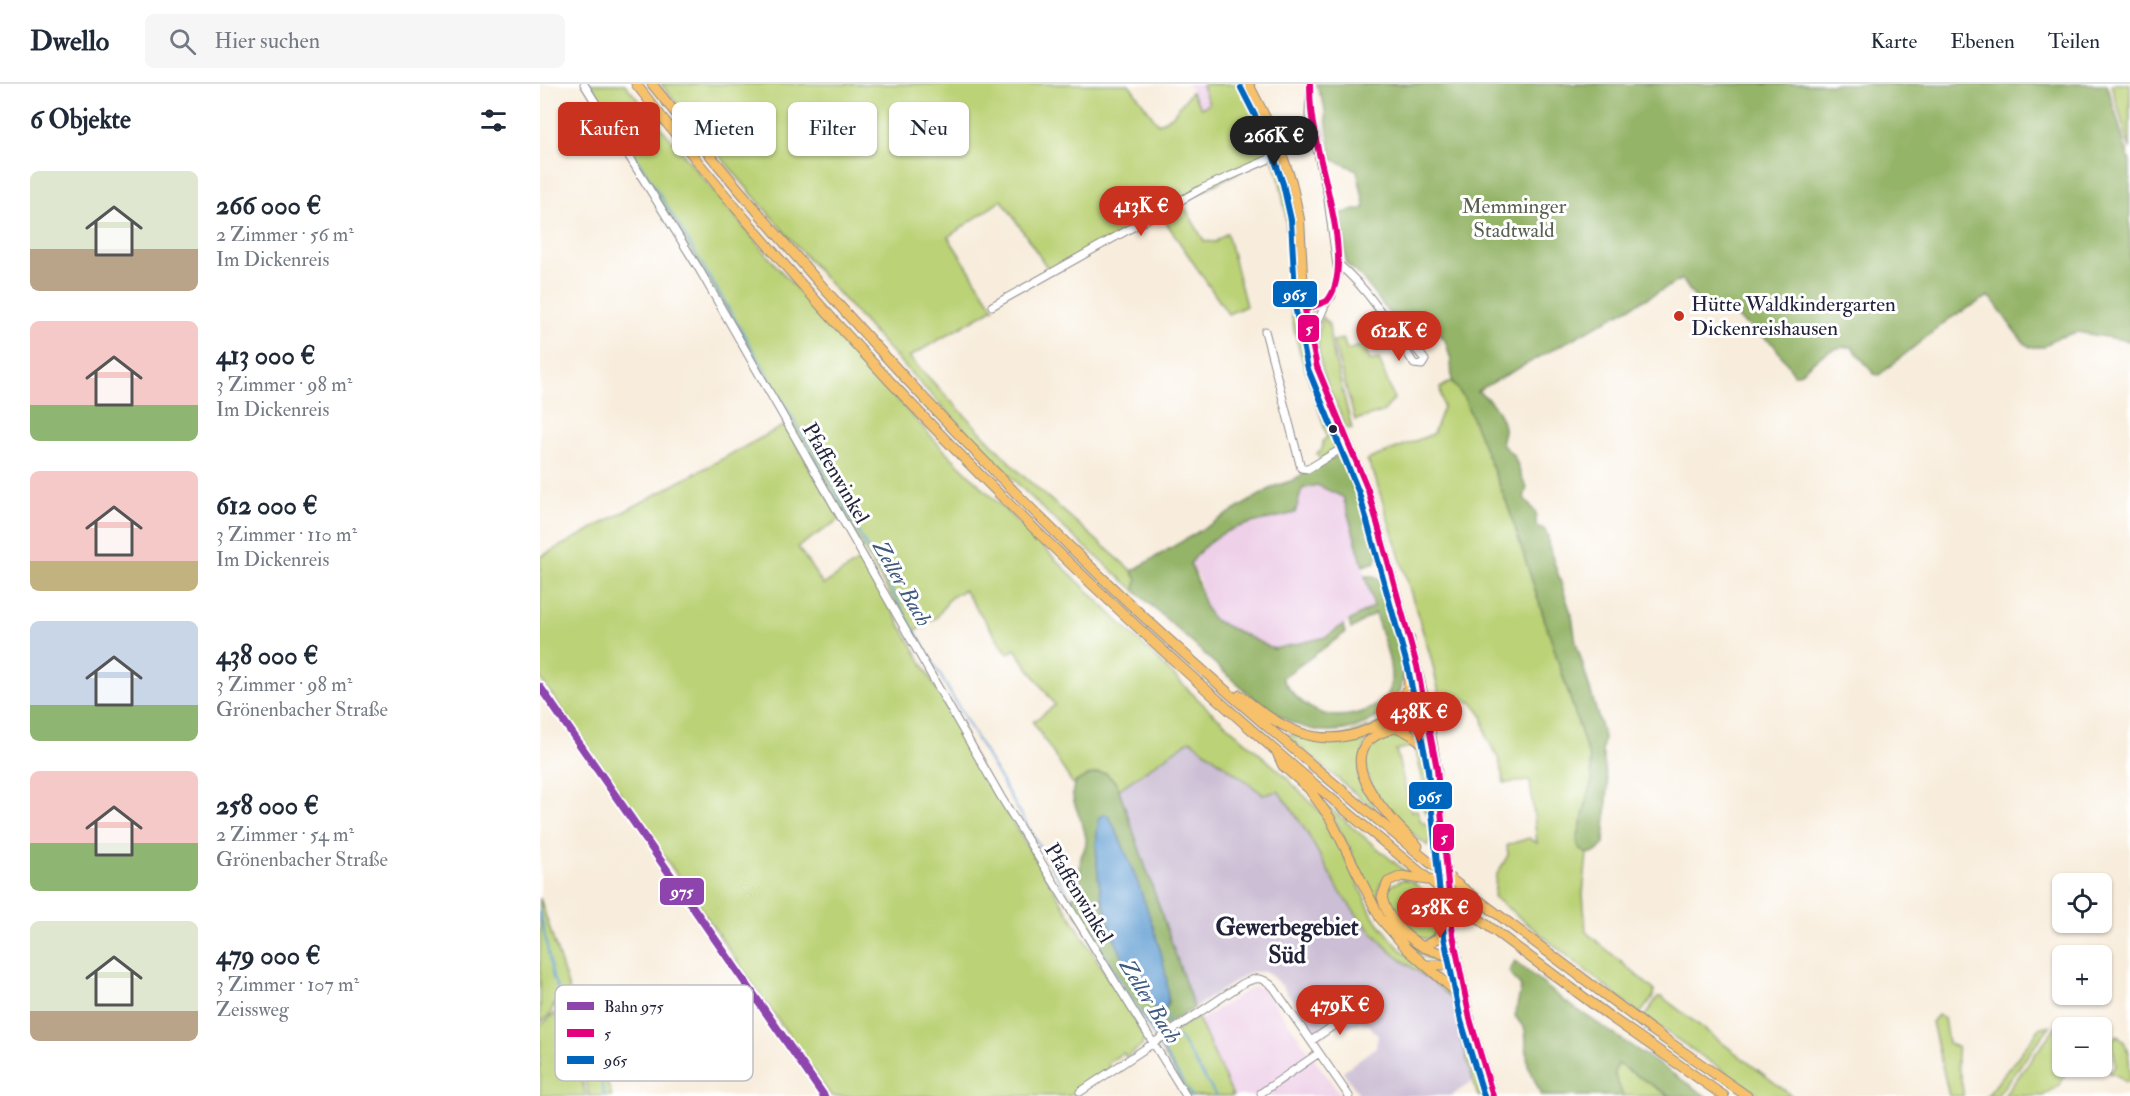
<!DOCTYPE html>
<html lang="de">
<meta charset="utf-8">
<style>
body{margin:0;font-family:"IM FELL Double Pica",serif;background:#f6f6f7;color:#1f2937;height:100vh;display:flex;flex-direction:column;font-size:22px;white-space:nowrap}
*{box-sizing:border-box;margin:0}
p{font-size:20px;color:#747a83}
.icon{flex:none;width:33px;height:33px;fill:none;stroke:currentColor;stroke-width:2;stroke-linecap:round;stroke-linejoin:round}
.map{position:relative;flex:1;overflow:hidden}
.details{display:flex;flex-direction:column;background:#fff;width:540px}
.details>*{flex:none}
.banner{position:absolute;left:18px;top:18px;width:570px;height:54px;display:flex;gap:12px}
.controls{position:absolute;left:1512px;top:789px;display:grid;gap:12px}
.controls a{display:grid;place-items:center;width:60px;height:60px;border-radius:9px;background:#fff;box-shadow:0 2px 4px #0004;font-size:30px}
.price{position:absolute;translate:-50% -51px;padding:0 14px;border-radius:21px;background:#c8321e;color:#fff;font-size:20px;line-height:39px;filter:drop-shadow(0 2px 3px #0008)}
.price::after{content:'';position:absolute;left:50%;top:36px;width:18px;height:14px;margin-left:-9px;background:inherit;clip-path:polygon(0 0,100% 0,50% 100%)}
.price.selected{background:#222;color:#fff}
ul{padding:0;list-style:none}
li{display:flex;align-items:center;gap:18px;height:150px;padding:0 30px}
li span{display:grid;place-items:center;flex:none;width:168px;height:120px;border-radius:9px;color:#555}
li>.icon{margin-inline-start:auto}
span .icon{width:72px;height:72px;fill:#fffc;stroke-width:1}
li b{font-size:26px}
h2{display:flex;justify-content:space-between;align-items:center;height:72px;padding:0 30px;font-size:26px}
.pill{padding:0 21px;border-radius:9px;background:#fff;box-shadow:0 2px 4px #0004;font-size:21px;line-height:54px}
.pill.selected{background:#c8321e;color:#fff}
header{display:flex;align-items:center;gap:36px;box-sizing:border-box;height:84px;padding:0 30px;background:#fff;border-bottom:2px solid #e0e1e3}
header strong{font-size:28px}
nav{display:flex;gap:33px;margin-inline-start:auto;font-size:21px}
.search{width:420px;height:54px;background:#f6f6f7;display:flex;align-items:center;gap:15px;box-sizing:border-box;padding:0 21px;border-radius:9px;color:#747a83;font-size:22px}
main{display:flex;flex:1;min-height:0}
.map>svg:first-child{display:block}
</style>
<header>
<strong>Dwello</strong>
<div class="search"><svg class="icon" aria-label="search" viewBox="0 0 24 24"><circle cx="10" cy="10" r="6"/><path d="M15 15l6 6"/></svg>Hier suchen</div>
<nav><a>Karte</a><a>Ebenen</a><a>Teilen</a></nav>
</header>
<main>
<section class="details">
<h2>6 Objekte<svg class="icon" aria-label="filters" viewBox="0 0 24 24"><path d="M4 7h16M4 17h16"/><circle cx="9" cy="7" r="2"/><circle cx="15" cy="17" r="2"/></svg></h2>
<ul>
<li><span style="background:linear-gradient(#dfe7d0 65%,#b9a48a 0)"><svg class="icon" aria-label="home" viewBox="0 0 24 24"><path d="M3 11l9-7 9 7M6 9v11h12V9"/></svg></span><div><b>266 000 €</b><p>2 Zimmer · 56 m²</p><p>Im Dickenreis</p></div></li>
<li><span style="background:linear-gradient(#f6c9c9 70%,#8fb573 0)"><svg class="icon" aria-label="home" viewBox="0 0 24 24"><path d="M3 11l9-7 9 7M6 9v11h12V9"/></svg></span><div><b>413 000 €</b><p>3 Zimmer · 98 m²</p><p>Im Dickenreis</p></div></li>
<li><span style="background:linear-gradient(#f6c9c9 75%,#c2b280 0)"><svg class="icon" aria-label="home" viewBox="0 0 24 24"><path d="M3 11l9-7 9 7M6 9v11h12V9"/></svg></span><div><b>612 000 €</b><p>3 Zimmer · 110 m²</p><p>Im Dickenreis</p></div></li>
<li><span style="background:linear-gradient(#c9d6e8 70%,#8fb573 0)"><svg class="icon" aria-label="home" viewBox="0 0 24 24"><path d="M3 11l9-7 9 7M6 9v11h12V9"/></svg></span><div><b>438 000 €</b><p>3 Zimmer · 98 m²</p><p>Grönenbacher Straße</p></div></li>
<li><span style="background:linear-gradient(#f6c9c9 60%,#8fb573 0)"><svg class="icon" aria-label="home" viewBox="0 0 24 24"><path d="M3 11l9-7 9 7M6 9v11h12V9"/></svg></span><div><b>258 000 €</b><p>2 Zimmer · 54 m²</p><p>Grönenbacher Straße</p></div></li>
<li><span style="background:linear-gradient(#dfe7d0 75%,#b9a48a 0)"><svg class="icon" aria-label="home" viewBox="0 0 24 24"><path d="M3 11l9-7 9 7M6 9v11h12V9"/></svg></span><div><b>479 000 €</b><p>3 Zimmer · 107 m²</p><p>Zeissweg</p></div></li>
</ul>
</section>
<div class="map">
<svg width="1590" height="1012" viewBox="0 0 1590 1012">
<rect width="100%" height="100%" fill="#fff"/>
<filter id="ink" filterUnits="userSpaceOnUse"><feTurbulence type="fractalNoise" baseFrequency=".0167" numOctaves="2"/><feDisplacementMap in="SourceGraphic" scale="12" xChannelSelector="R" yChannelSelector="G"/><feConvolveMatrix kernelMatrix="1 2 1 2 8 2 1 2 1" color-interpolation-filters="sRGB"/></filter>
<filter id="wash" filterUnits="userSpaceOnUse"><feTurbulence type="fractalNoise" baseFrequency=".008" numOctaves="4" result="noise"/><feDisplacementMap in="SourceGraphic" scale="24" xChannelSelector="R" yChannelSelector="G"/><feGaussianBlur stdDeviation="1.35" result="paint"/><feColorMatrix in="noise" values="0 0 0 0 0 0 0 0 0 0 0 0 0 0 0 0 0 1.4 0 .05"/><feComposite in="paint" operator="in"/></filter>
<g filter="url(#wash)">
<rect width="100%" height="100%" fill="#f8eddc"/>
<path fill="#eed0e8" d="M648 0H667L662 3 669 20 661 25Z
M777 401 803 413 834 522 786 553 734 565 674 536 667 529 659 493 650 480 661 464 681 448 755 429 762 405Z
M712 903 724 905 801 1012H693L659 937Z"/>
<path fill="#ccbed4" d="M650 656 724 711 738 707 761 734 796 802 815 828 850 867 899 902 912 915 922 935 924 948 921 955 933 997 911 1012H820L803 987 836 963 838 952 829 941 821 937 812 942H796L779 954 742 902 727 888H710L654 924 579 705Z"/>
<path fill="#bbd276" stroke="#6e7a58" stroke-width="1.5" d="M47 0H85L238 184 401 363 667 624 744 691 783 731 796 752 833 832 859 864 908 904 922 928 948 1012H938L921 955C937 914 871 888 848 865 830 846 809 824 796 801 776 766 764 739 738 707L724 711 650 656 579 705C569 682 553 691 535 698L534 702 493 638 515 621 475 565 468 570 424 506 410 514 397 533 372 549 186 225Z
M121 0H589L618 40 632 32 651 8 661 24 669 20 662 2 667 0H705L738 67 510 188 462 116 408 153 454 224 369 273 481 390 592 487 597 496 595 507C562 476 526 448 494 416 361 285 238 145 121 0Z
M1571 0H1590V65Z
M739 74 755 132 760 227 765 255 793 338 790 341 802 359 780 375 777 369 782 366 783 357 787 353C776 309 756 270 751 225 746 174 751 123 733 75Z
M642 118 664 157 675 158 687 149 706 222 688 230 621 131Z
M783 233 789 241 791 259 812 345 807 344C792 311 768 270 783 233Z
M803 255 807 266 824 261 830 277 839 275 854 315 843 328 815 336 793 257Z
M912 297 924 314 968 422 1050 676 1052 697 1037 756 1039 764 1047 770 1043 810 1046 848 1114 906 1113 913 1100 930 954 813 956 792 968 771 967 761 989 754 997 759 990 697 964 699 959 676 947 654 942 631 933 619 921 615 914 618 913 625 903 626 891 574 834 390 827 376 893 350 903 323 900 304Z
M245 341 300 435 258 463 283 501 323 474 454 708 604 952 602 962 586 973 583 969 568 979 570 984 530 1012H291L0 594V473Z
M878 630 879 634 844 643 826 655 818 692 838 729 745 650 786 658 862 632Z
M852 649C892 650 892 696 894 725V730L889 732 883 725 889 724 875 662 856 666 871 727 877 726 881 738 893 743 888 762C861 742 784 670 852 649Z
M785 720 867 789C813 790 848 844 871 861 881 868 895 870 906 874L903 878C842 873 816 764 785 720Z
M863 795 873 798 902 822C902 837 902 847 889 855 867 855 842 824 848 803Z
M0 814 35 924 57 970 72 1012H49L40 976 14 920 10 931 0 938Z
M1118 913H1122L1252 1012H1221L1104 933Z
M15 929 37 978 46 1012H0V942Z
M1398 931 1404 934 1408 959 1418 964C1413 981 1424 994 1423 1012H1409L1392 938Z
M657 932 693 1012H648L618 960Z
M1510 942 1457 1012H1447L1501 943Z
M1516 942 1522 944V982L1527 983 1525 992 1519 1001 1503 1012H1464Z
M1577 951C1590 958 1590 980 1590 997L1585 998 1578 992 1569 989 1576 982 1572 956Z
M1077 979 1130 1012H1083L1074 989Z"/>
<path fill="#94b467" stroke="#5b6b51" stroke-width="1.5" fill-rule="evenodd" d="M776 0H1567L1590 78V257L1537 248 1514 255 1504 263H1489C1472 249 1464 228 1449 212L1409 235 1339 291 1334 290 1312 263C1292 260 1273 277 1259 290H1254L1234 261 1188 227C1162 229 1155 215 1142 195L937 307C949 313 962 330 964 344 965 349 961 353 962 358 963 364 971 367 974 373 980 383 979 393 987 403L984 414 996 429V442L1004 445 1008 452V460L1032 532 1036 558 1064 653 1062 667 1068 701 1064 760 1056 768 1047 770 1039 764 1037 756 1052 697 1050 676 968 422 924 314 912 297 911 276 905 256 884 233 860 240 855 237 821 192 806 180 802 129 825 124 817 86 792 75 784 20Z
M805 367 810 371C817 389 847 464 835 478L823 482 803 413 777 401 762 405 755 429C710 441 678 439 650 480 661 498 660 521 674 536L734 565 786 553 803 541 805 549 742 594C761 626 790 641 827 626 834 623 845 618 848 610 858 587 841 551 835 529L811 545 809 537 834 522 825 492C830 492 834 491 838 494 850 505 858 556 862 573 866 596 861 619 839 632 772 674 720 621 673 578 647 554 621 530 595 507L597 496 592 487 735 402 751 397Z
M558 689H566L577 700 654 924 613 949 528 817 540 806C542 795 539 784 541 773 543 767 547 762 546 755 543 726 511 698 558 689ZM559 733 570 734C599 792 617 854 629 918L626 925 621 928C607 920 601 907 593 893 566 845 550 788 559 733Z
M975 877 1023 916 1166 1012H1130L1078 980 1074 989 1083 1012H1002L988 982 985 945 975 932 981 903 969 888Z"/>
<path fill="#639fd3" stroke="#426087" stroke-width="1.5" d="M566 730 570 734C587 769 638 891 626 925L621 928C607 920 601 907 593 893 566 845 550 788 559 733Z"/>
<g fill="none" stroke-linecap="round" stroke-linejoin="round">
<path stroke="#639fd3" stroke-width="2" d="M50 0C263 330 440 681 652 1012
M0 827 13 894 42 958 59 986 64 1012
M623 927 630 938
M638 951 676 1012"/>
</g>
</g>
<g filter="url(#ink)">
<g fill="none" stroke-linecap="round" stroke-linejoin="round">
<defs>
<path id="minor" d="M44 0 159 185 461 713 646 1012
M770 0 769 32 787 109 798 190 792 212 786 219 770 256
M797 179C830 206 852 244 874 280L882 281 885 276 862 247 856 249
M452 222 663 104 743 69
M725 247 761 384 768 385 809 360
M771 957 815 927
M540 1008 702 900C716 893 723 892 734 904L809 1012
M721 1009 779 969"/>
<path id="major" d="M709 0 737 55 752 98 760 135 765 226 777 283 828 406 877 582 888 630 897 685 913 851 930 935 953 1012
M765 226 786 219"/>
<path id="highway" d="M96 0C326 298 599 560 891 797
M112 0C255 178 409 349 575 506 676 601 781 690 889 778
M700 611C738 643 778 668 829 645 850 636 864 621 888 630 875 644 857 641 841 649 786 674 855 740 878 762
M854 630 868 604 870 555
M858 644C879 653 889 663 897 685
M738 671 743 682 769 705 790 734 840 834 867 865 914 906 930 935
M887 796 862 792 848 798 842 813C847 835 865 852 883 863L898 854 909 830
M924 805 1109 944 1207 1012
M912 815 1069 932 1184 1012
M883 863 917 875
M887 881H903L917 875"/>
</defs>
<use href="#minor" stroke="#8d888c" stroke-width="9"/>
<use href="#major" stroke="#8d888c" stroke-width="10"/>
<use href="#highway" stroke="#8d888c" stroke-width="11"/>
<use href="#minor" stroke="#fff" stroke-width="7"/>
<use href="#major" stroke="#f6c16b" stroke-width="8"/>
<use href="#highway" stroke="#f6c16b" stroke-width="9"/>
<defs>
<path id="highway-bridge" d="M889 778 924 805
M891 797 912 815"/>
</defs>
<use href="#highway-bridge" stroke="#8d888c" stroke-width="11" stroke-linecap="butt"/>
<use href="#highway-bridge" stroke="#f6c16b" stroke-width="9"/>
<defs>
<path id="bus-1" d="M770 0C770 17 771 34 775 51 782 90 815 185 787 217L765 226 777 283 828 406 877 582 897 685 913 851 930 935 953 1012"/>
<path id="bus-2" d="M701 4 729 59 743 100 751 136 756 227 768 285 819 409 868 584 888 686 904 853 921 937 944 1012"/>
</defs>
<use href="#bus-1" stroke="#fff" stroke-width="10"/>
<use href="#bus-2" stroke="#fff" stroke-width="10"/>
<use href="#bus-1" stroke="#e5007d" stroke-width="6"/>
<use href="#bus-2" stroke="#0065bd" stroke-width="6"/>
<defs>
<path id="rail-1" d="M0 603 284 1012"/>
</defs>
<use href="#rail-1" stroke="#fff" stroke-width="12"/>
<use href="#rail-1" stroke="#8e44ad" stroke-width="8"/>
</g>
</g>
<circle fill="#c8321e" stroke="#fff" stroke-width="2" cx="1139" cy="232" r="6"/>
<circle fill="#22223b" stroke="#fff" stroke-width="2" cx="793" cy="345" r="5"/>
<g text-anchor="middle" stroke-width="6" stroke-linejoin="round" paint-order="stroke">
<g font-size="21" fill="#586050" stroke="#fff">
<text x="974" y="129">Memminger<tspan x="974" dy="24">Stadtwald</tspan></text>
</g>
<g font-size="21" fill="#22223b" stroke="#fff" text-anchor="start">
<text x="1151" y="227">Hütte Waldkindergarten<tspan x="1151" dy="24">Dickenreishausen</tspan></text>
</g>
<g font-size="21" fill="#22223b" stroke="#fff">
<text transform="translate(296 389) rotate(60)" y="7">Pfaffenwinkel</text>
<text transform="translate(539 809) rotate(59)" y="7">Pfaffenwinkel</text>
</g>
<g font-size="22" font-style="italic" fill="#3f5a7f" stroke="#fff">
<text transform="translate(363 499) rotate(60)" y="8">Zeller Bach</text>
<text transform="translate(611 917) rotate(58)" y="8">Zeller Bach</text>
</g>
<g font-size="24" font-weight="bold" fill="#22223b" stroke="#fff">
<text x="747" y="851">Gewerbegebiet<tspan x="747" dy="28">Süd</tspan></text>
</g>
</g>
<rect x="15" y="901" width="198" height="96" rx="9" fill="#fff" stroke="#bdbdc4" stroke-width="1.5"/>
<rect x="27" y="918" width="27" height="8" fill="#8e44ad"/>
<rect x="27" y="945" width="27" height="8" fill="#e5007d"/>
<rect x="27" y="972" width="27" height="8" fill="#0065bd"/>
<g font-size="16" fill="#22223b">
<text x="64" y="928">Bahn 975</text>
<text x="64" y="955">5</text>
<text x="64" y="982">965</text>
</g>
<g stroke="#fff" stroke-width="2">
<rect x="732" y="196" width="46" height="28" rx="6" fill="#0065bd"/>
<rect x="757" y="230" width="23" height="29" rx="6" fill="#e5007d"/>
<rect x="868" y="697" width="45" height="29" rx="6" fill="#0065bd"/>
<rect x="892" y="739" width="23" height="29" rx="6" fill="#e5007d"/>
<rect x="119" y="793" width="46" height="29" rx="6" fill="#8e44ad"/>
</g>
<g font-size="16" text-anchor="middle" font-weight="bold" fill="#fff">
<text x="755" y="216">965</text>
<text x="769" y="250">5</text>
<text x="890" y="718">965</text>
<text x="904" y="759">5</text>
<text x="142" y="813">975</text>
</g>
</svg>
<div class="controls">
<a><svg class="icon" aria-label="locate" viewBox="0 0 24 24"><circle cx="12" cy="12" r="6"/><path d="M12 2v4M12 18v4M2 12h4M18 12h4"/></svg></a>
<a>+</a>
<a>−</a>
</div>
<b class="price selected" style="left:734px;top:83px">266K €</b>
<b class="price" style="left:601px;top:153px">413K €</b>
<b class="price" style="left:859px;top:278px">612K €</b>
<b class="price" style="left:879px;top:659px">438K €</b>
<b class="price" style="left:900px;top:855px">258K €</b>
<b class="price" style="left:800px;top:952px">479K €</b>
<div class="banner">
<a class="pill selected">Kaufen</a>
<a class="pill">Mieten</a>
<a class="pill">Filter</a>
<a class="pill">Neu</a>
</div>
</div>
</main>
